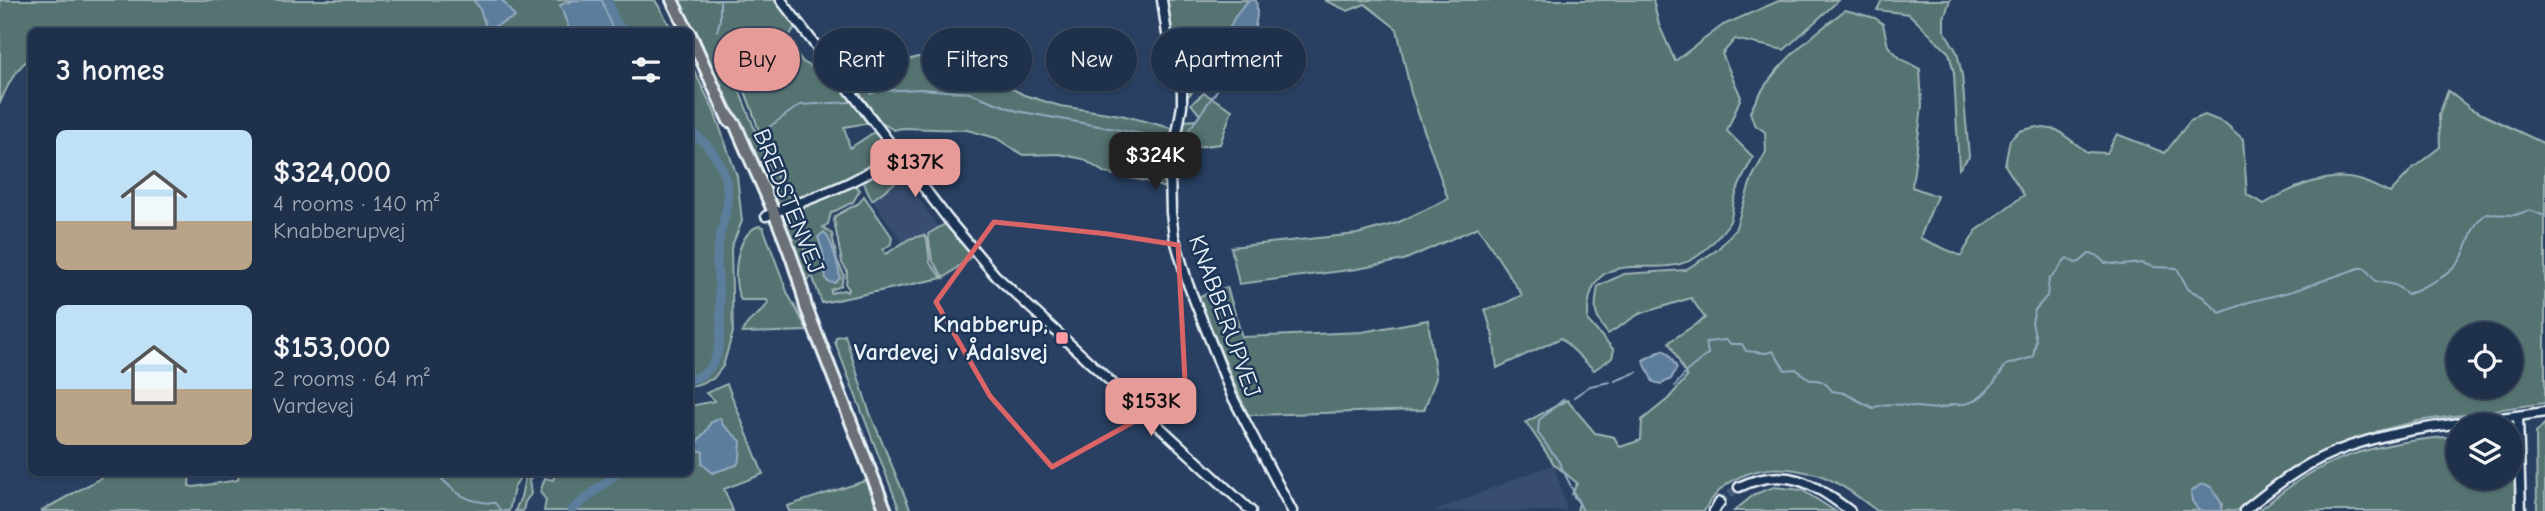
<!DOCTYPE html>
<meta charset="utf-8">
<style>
body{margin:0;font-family:"Comic Neue",sans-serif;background:#273851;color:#f1f3f6;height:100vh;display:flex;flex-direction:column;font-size:26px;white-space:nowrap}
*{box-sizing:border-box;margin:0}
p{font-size:23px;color:#a1a9b5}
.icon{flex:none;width:38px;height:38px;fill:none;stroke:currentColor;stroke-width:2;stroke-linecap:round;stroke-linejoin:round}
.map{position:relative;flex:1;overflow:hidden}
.side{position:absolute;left:28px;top:28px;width:665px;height:448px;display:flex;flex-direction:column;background:#1f304a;border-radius:10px;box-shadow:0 2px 5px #0004,0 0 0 2px #3c4b62}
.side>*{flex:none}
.hud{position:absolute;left:714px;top:28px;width:665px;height:63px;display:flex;gap:14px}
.controls{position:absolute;left:2446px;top:322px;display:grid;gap:14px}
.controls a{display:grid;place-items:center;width:77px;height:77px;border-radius:50%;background:#1f304a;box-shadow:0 2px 5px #0004,0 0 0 2px #3c4b62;font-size:35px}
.price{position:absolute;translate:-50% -60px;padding:0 16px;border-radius:14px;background:#e69b98;color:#111;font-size:23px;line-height:46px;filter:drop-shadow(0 2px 4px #0008)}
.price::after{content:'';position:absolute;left:50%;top:42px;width:21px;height:16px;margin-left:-10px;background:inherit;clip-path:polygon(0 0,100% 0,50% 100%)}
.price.on{background:#222;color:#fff}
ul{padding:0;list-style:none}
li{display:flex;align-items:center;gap:21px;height:175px;padding:0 28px}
li span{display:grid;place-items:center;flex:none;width:196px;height:140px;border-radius:10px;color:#555}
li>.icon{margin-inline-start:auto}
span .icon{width:84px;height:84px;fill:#fffc;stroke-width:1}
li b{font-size:30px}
h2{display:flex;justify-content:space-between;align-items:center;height:84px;padding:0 28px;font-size:30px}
.pill{padding:0 24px;border-radius:32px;background:#1f304a;box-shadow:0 2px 5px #0004,0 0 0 2px #3c4b62;font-size:24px;line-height:63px}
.pill.on{background:#e69b98;color:#111}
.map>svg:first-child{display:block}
</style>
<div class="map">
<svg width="2545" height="511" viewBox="0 0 2545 511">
<rect width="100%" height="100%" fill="#294062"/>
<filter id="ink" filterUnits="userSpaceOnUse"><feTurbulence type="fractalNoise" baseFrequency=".0143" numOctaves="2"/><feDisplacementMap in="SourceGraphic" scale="14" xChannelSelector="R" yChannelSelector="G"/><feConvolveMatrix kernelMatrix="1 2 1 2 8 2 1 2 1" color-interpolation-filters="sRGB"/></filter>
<g filter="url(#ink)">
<path fill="#374e70" d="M904 177 939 228 903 243 872 200Z
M1554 464 1567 511H1434Z"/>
<path fill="#557371" stroke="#9eb2b4" stroke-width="2" fill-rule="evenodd" d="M0 0H655L673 31 32 32 31 57C15 70 8 84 0 103Z
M679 0H774L796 25 787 40 803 62 812 67 821 58 867 123 844 127 850 148 876 131 887 148C868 178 827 187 796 200 788 186 776 175 769 159 757 129 750 96 734 68L731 70 769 165 788 194 791 202 779 204 769 190 754 153Z
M1167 0H1249C1237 11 1227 28 1225 44L1220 42C1214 64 1203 82 1187 97L1185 77 1173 38Z
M1324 0H1653L1659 25 1675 61 1723 25 1781 0H1839L1784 50 1735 39 1722 54 1741 97 1727 131 1753 157C1747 170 1739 183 1735 197 1732 205 1733 216 1729 223 1722 233 1709 247 1699 255 1660 286 1585 235 1588 321L1614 350 1612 358 1594 370 1561 338 1497 368 1493 336 1485 309 1498 307 1522 295 1478 227 1404 260 1357 269 1239 284 1231 247 1357 234 1397 223 1448 199 1411 93 1397 29 1365 4 1348 11Z
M1882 0H1950L1944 18V30L1957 52 1962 75 1969 157 1959 169 1954 73 1949 53 1909 14 1877 10Z
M1845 10 1875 18 1883 24 1888 46 1901 59 1920 69 1922 106 1912 187 1937 196 1920 238 1961 256 1976 231 2024 195 2005 165 2010 140 2019 131 2036 127 2057 130 2087 152 2107 153 2117 134 2165 153 2190 121 2205 115 2225 123 2243 139 2247 195 2264 204C2291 188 2328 171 2359 180 2370 183 2380 189 2390 193L2412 169 2440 147 2439 115 2448 91 2471 109 2545 144V403L2418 421 2378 431 2310 458 2283 474 2236 511H1877C1860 498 1842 484 1822 476 1816 473 1808 473 1801 471 1762 463 1724 475 1704 511H1577L1579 503 1572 494 1577 483 1554 464 1526 422 1567 400 1595 433 1614 437 1620 447 1641 440 1642 420 1668 399 1687 377 1669 342 1705 318 1691 298 1639 314 1608 334C1593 315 1594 309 1598 286L1624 274 1685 270 1717 250 1735 230 1752 178 1766 152 1765 132 1754 124 1750 112C1770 68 1808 39 1845 10ZM2459 334H2511V387H2459Z
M918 57 954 61 979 71 1024 95 1060 106 1121 115 1175 129 1164 188 1146 181 1105 173 1083 159 1059 154 1023 155 996 138 967 130 902 128 894 130 882 123 838 64 897 63Z
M690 62 714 111 737 176 742 221 731 248 733 332 723 366 713 379 690 387Z
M1204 93 1232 110 1220 144 1181 149 1184 121 1196 120 1200 115 1191 104Z
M895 162 901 164 911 179 907 182 903 177 872 200 863 181Z
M855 185 860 190 853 202 831 213 828 224 823 227 832 234 837 260 844 275 841 286 831 290V293L844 290 847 292 849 289 846 285 847 271 842 263 834 220 835 216 859 203 864 196 892 237 891 244 883 250 886 254 909 239 924 235 927 239 930 263 942 278 822 303 812 275 798 207Z
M794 209 811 277 808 281H804L784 220 785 216Z
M945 224 949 225 973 255 944 278 932 260 928 234Z
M759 226 763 227 788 294 808 331 742 333C746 319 762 315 768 303L767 300H741C731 283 735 233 759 226Z
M1227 287 1242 337 1362 332 1428 320 1436 378 1424 410 1250 415 1247 413 1198 297Z
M845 335 869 411 911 511H900L835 342 836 337Z
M727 384 763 474 724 489 733 511H544L546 500 540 492 545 478 553 480 555 473 690 472V406L715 401 706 393Z
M2545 423V511H2537L2536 433Z
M2511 432 2518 511H2258C2271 501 2284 490 2298 481 2345 449 2403 440 2459 436V478H2511Z
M239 472H534L535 474 529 480 531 494 525 502 523 511H515L521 497 525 478 521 475 514 488 509 511H41L110 473H190L189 486 194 487 238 480Z
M868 480 880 511H789L787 506Z
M1774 487 1802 490 1835 511H1734L1755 494Z"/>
<path fill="#5d7d9c" stroke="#95abc1" stroke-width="2" d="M473 0H502L515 17 487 30 479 7Z
M575 0H602L613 31H570L560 5Z
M1249 0H1256C1260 18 1252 37 1247 55L1225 44C1227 28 1237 11 1249 0Z
M824 232C831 238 839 267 840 278L835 283 828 282 826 279 823 252 818 237Z
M1663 350 1668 353 1677 368 1671 379 1661 384 1653 382 1643 360Z
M720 418 723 425 741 441 740 458 737 465 712 473 702 463 703 452 697 450C694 437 708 435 710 423Z
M2205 484 2211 487 2222 504 2221 511H2199L2192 501 2191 492 2200 485Z"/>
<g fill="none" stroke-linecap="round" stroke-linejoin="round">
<path stroke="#95abc1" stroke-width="2" d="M717 31 720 20V0
M870 94 878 91 922 89 970 93 1017 111 1164 138
M769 127 800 105 850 102
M1186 134 1216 92 1227 71
M1615 381 1637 372
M1675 386 1687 371 1708 354 1706 342 1725 340 1731 344H1742L1746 351 1767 353 1773 351 1785 370 1796 369 1810 380C1821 379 1826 383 1832 391L1844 393 1873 408C1898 396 1928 417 1953 404 1979 408 1993 385 2006 365L2033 357 2036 340 2032 322 2035 310 2047 296 2049 279C2058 273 2060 264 2067 258L2075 263 2080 262 2089 254 2096 255 2105 263 2123 265 2141 263 2154 267 2177 268 2188 289 2203 297 2220 313 2249 302 2293 291 2359 268H2365L2375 281 2395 285 2408 294C2428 284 2451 277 2462 257 2470 241 2471 225 2486 214L2515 215 2530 210 2545 216
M1574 397 1590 386 1610 382
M1564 399 1539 420 1538 433 1559 462 1583 511
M435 472C455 493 466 503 495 503L501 511"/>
<path stroke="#5d7d9c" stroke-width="9" d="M608 0 615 21 624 32
M690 132C714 145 731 176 727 205 724 223 717 240 717 258 716 292 737 371 690 379
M571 511 618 472"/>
<path stroke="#465b78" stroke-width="8" stroke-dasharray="8 4" stroke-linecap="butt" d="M1720 502 1739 487"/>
<defs>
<path id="tertiary" d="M781 0 947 218 995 275 1251 511
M1162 0 1167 34 1182 91V106L1170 173 1171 213 1174 236 1188 284 1232 396 1292 511
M766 216C814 196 855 186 897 153
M2518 417 2521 511
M1739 487C1786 465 1813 483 1850 511
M1714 511 1720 502
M2244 511C2271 489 2300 466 2334 452 2401 425 2474 423 2545 412"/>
<path id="trunk" d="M672 0 688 32
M690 34 729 121
M727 114 736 126C760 183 793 247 806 307L886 511"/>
</defs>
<use href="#tertiary" stroke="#e8f1f8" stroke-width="13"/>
<use href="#trunk" stroke="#e8f1f8" stroke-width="16"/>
<use href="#tertiary" stroke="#1d3557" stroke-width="8"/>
<use href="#trunk" stroke="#6a7074" stroke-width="10"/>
</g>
</g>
<path fill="none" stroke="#db6466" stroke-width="5" stroke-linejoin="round" d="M994 222 1108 234 1178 245 1185 381 1135 421 1052 467 990 396 936 302Z"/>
<rect fill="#ff9aa2" stroke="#1d3557" stroke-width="2.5" x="1055" y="331" width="14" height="14" rx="3.5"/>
<g text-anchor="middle" stroke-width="5" stroke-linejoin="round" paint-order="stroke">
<g font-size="24" fill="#e8f1f8" stroke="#1d3557">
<text transform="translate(789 201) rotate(68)" y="8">BREDSTENVEJ</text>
<text transform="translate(1225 316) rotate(70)" y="8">KNABBERUPVEJ</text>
</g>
<g font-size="24" font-weight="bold" fill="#e8f1f8" stroke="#1d3557" text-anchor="end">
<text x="1048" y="332">Knabberup,<tspan x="1048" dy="28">Vardevej v Ådalsvej</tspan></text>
</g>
</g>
</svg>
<div class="controls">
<a><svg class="icon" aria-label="locate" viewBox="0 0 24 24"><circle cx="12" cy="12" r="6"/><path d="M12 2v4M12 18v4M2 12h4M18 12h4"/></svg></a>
<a><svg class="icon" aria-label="layers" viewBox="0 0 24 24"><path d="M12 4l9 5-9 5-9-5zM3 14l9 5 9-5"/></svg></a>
</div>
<b class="price on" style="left:1155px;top:192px">$324K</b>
<b class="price" style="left:915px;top:199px">$137K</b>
<b class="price" style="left:1151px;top:438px">$153K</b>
<div class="hud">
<a class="pill on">Buy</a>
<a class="pill">Rent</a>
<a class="pill">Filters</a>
<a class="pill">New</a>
<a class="pill">Apartment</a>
</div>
<section class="side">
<h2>3 homes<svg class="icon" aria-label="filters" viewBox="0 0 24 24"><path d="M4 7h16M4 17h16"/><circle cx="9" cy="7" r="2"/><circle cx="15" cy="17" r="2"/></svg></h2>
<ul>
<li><span style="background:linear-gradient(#bfe0f5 65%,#b9a48a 0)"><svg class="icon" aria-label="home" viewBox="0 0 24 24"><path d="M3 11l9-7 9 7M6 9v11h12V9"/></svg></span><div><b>$324,000</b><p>4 rooms · 140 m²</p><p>Knabberupvej</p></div></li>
<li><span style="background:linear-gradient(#bfe0f5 60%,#b9a48a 0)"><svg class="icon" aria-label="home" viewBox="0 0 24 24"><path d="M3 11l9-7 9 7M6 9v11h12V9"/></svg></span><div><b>$153,000</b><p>2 rooms · 64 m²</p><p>Vardevej</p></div></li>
</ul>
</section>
</div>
